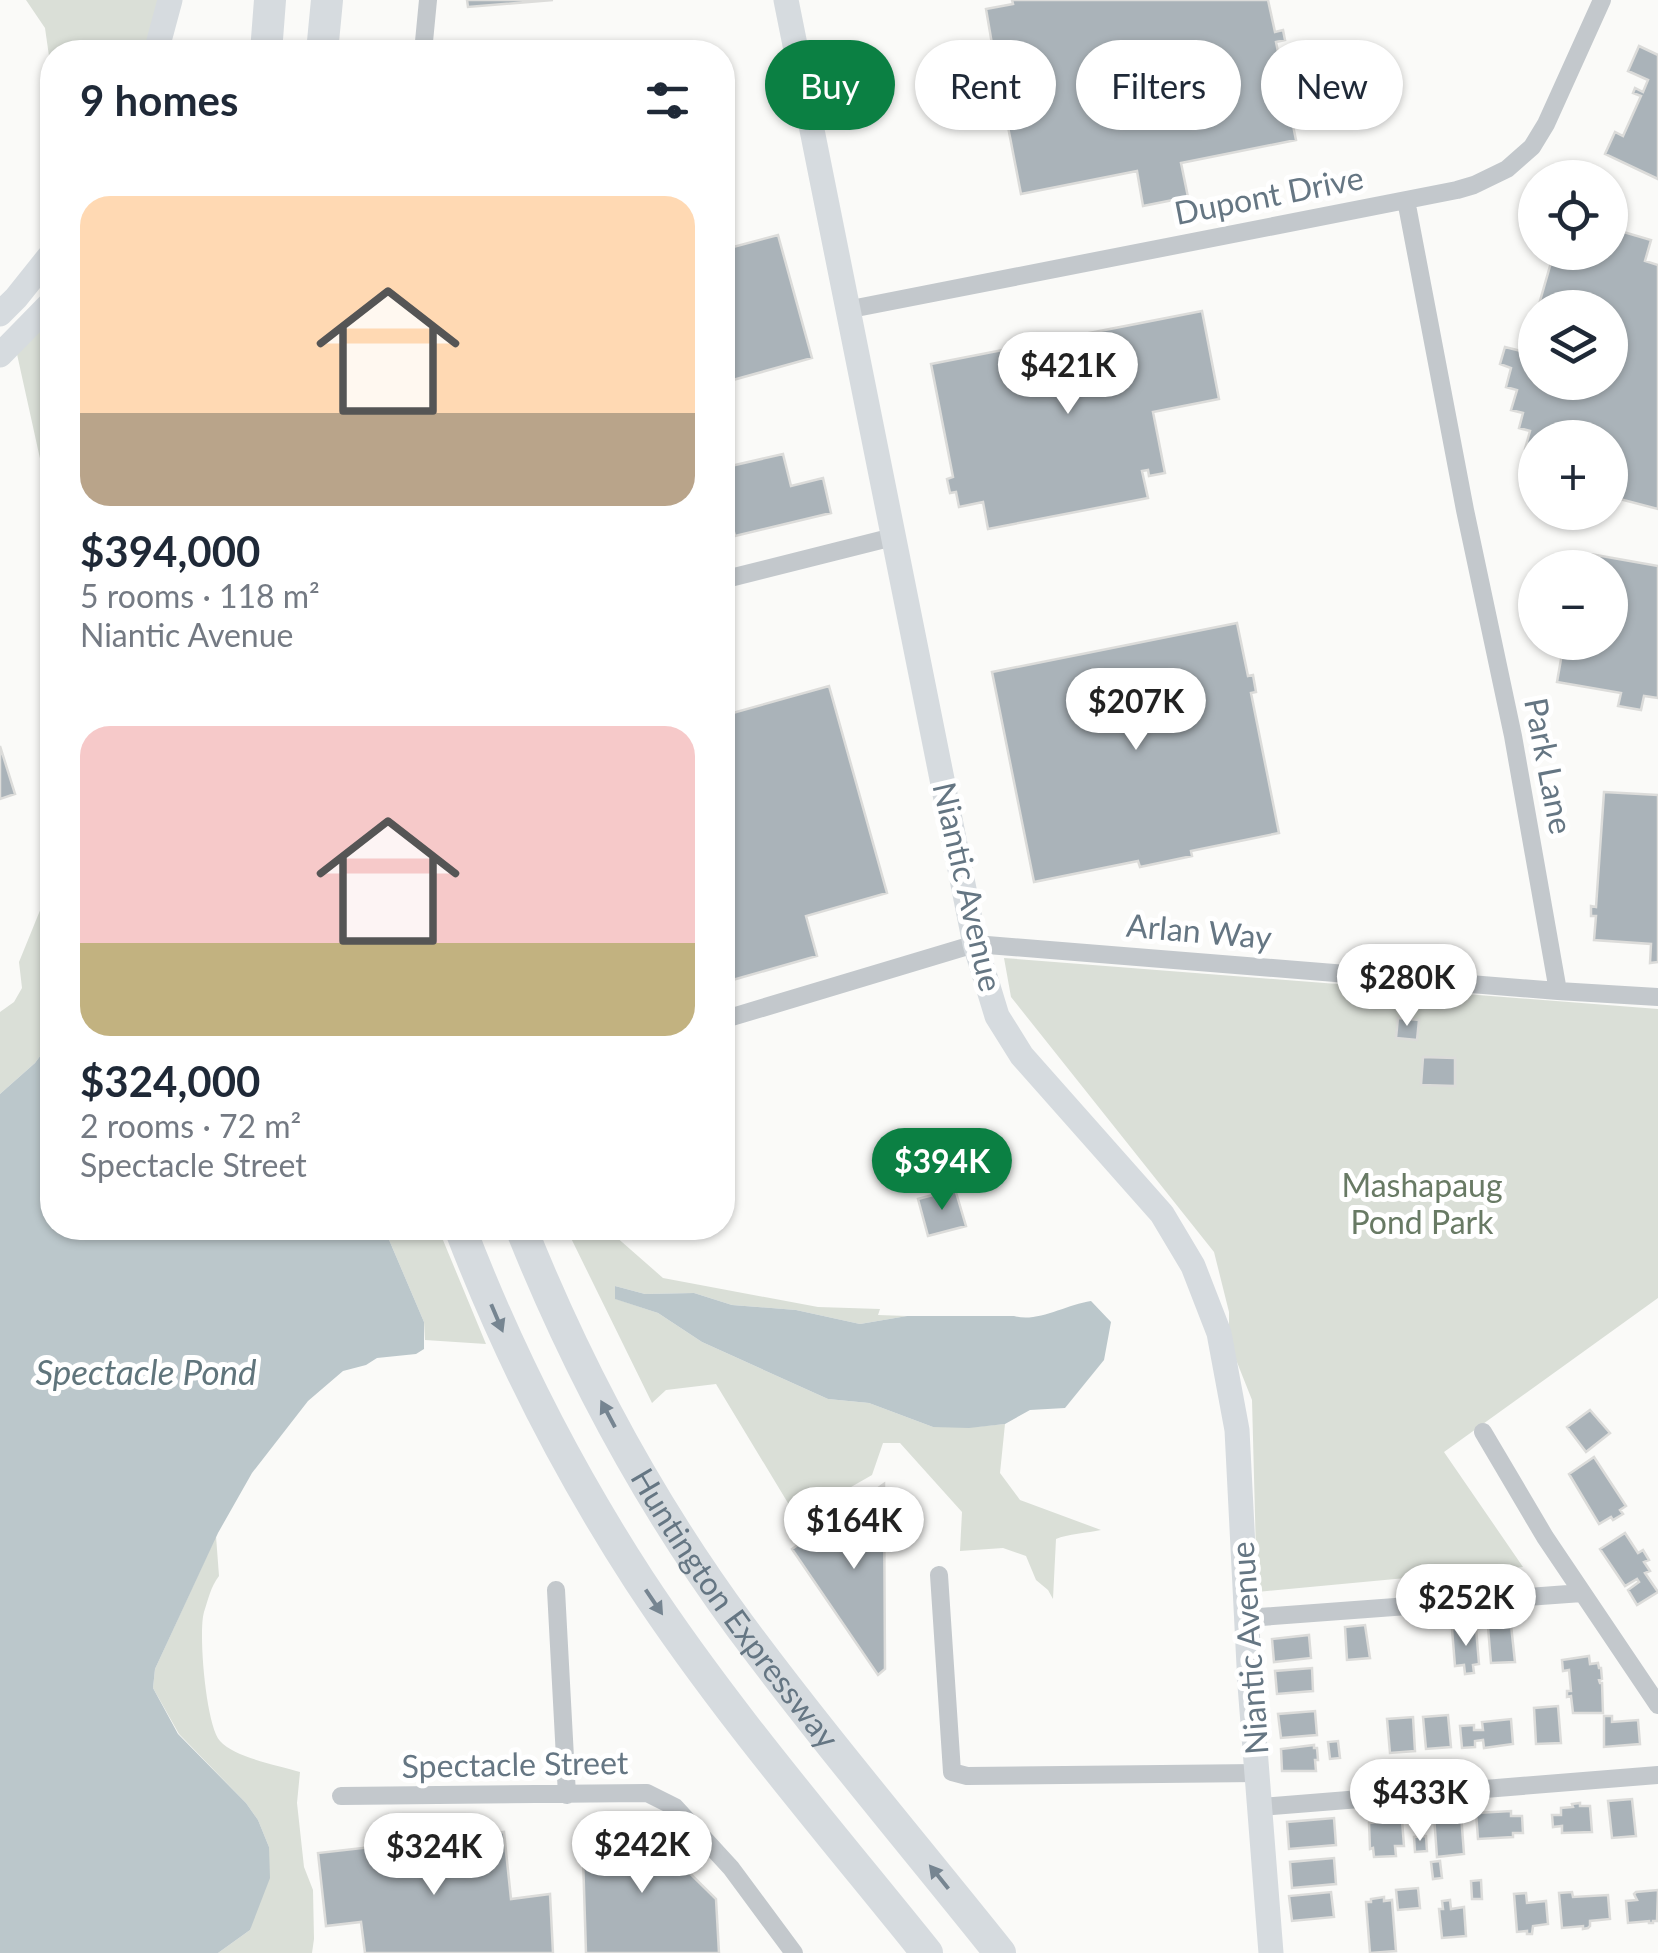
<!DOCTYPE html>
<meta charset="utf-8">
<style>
body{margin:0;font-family:Lato,sans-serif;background:#f2f2f3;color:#1f2937;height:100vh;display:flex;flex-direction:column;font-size:38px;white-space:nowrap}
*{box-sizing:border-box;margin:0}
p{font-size:32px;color:#747a83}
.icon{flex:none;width:55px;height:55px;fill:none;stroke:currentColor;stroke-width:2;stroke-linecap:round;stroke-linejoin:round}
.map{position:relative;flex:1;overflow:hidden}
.side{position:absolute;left:40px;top:40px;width:695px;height:1200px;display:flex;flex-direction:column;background:#fff;border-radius:40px;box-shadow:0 2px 8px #0004}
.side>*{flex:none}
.banner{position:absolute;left:765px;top:40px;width:742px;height:90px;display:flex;gap:20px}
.fabs{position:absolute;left:1518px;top:160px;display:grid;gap:20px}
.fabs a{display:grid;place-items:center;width:110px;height:110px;border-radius:50%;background:#fff;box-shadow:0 2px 8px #0004;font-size:50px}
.price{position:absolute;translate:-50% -85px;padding:0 22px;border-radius:35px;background:#fff;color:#222;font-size:32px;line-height:65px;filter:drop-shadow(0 2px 5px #0008)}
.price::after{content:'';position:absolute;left:50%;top:60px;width:30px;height:22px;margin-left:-15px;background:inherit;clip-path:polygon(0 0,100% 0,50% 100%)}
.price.selected{background:#0b8043;color:#fff}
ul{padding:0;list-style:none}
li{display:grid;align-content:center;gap:20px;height:530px;padding:0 40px}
li span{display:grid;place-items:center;height:310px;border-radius:30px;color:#555}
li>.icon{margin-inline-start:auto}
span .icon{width:180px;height:180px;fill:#fffc;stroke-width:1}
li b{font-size:42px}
h2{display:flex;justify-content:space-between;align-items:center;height:120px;padding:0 40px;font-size:42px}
.pill{padding:0 35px;border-radius:45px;background:#fff;box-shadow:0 2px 8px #0004;font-size:35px;line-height:90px}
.pill.selected{background:#0b8043;color:#fff}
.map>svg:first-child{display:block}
</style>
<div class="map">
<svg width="1658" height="1953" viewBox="0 0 1658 1953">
<rect width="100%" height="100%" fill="#fafaf8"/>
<path fill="#dadfd7" d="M26 0H180L168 52H52V77L45 28Z
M52 290V513L13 336Z
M52 881V1040L35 1063 0 1094V1012L14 1002 22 988 19 962Z
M1004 958 1658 1009V1298L1444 1452 1523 1567 1257 1592 1252 1400 1229 1342V1312L1214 1252 1011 997Z
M384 1228H438L486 1344 425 1340 424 1322Z
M566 1228H606L663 1278 818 1307 880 1309 878 1315 907 1316 860 1324 796 1310 732 1305 694 1293 645 1294 615 1286 616 1299 658 1313 702 1342 828 1399 869 1403 933 1427H974L1005 1424 1000 1473 1020 1500 1101 1530C1088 1533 1067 1534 1056 1539L1053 1599 1048 1590 1036 1580 1026 1556 1003 1548 960 1551 962 1512 900 1443H883L872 1475 797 1518 716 1384 666 1390 652 1403Z
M216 1536 219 1576C211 1586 208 1600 204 1612 198 1632 206 1726 220 1741 235 1758 278 1765 300 1772L297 1803 304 1867 313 1890 314 1939 312 1953H218L250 1930 269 1847 258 1820 246 1803 179 1734 153 1688 155 1669Z"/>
<path fill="#bbc7cb" d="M52 1040V1228H384L424 1322V1349L416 1354 377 1358 366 1365 343 1371 308 1401 252 1473 218 1533 155 1669 153 1688 178 1734 246 1803 258 1820 269 1847 270 1878 250 1930 218 1953H0V1094L35 1063Z
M615 1286 645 1294 694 1293 732 1305 796 1310 860 1324 907 1316H1014C1037 1323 1065 1305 1091 1301L1111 1322 1104 1360 1065 1408 1030 1410 1005 1424 969 1428 933 1427 869 1403 828 1399 702 1342 658 1313 615 1299Z"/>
<path fill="#aab3b9" stroke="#dcdcda" stroke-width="2.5" d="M467 0H553L468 7Z
M1012 0H1268L1275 32 1283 30 1285 40 1276 42 1296 140 1181 163 1188 197 1143 206 1137 171 1021 194 1003 101 970 107 959 51 992 44 986 9 1013 4Z
M1639 46 1658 55V179L1605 154 1615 132 1623 136 1641 96 1633 93 1635 88 1643 92 1648 80 1628 71Z
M1610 228 1651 240 1645 261 1658 265V509L1616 498 1613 508 1610 507V438H1535V452L1525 449 1530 431 1519 428 1523 413 1511 410 1517 390 1506 387 1511 368 1500 364 1505 347 1525 352 1535 320V382H1610V308H1538L1554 252H1610Z
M778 235 812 358 722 383V250Z
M1202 311 1219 399 1153 412 1165 473 1149 476 1148 470 1142 471 1148 498 988 529 983 502 959 507 956 492 950 493 947 479 953 477 931 364Z
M783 454 791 486 823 478 831 513 735 536 722 485V468Z
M1579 552 1658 566V698L1644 696 1641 710 1618 706 1621 693 1557 682 1564 642H1610V568H1577Z
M1237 623 1248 676 1253 675 1256 692 1251 693 1279 833 1191 851 1192 856 1140 867 1138 861 1034 882 992 672Z
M829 686 887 893 806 916 817 956 722 983V716Z
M0 746 15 794 0 799Z
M1604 792 1658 795V962L1650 963 1651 944 1594 940 1596 916H1591V906L1596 907Z
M1398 1018 1419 1020 1417 1040 1396 1038Z
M1423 1057 1455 1058V1086L1421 1085Z
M955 1189 966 1226 928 1236 918 1199Z
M1590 1410 1610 1433 1586 1452 1567 1427Z
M1594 1457 1626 1506 1620 1510 1623 1514 1613 1520 1611 1517 1599 1524 1569 1474Z
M884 1484 885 1669 878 1675 792 1549Z
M1625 1533 1638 1553 1643 1550 1649 1560 1644 1562 1650 1571 1645 1573 1658 1592 1637 1605 1628 1590 1639 1582 1637 1579 1625 1586 1600 1549Z
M1365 1625 1370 1658 1347 1660 1345 1627Z
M1511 1625 1515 1662 1491 1663 1488 1627Z
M1476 1628 1479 1664 1473 1665 1474 1673 1465 1674 1464 1665 1455 1666 1452 1629Z
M1309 1635 1311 1658 1274 1662 1272 1639Z
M1589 1656 1590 1664 1598 1663 1599 1668H1601L1602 1679 1599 1680 1600 1683H1602L1603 1713H1573L1571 1696 1567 1697V1691H1571L1569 1670 1563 1671 1562 1660Z
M1312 1668 1313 1691 1277 1694 1275 1671Z
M1558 1706 1561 1743 1536 1744 1534 1708Z
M1315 1711 1317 1735 1281 1738 1278 1714Z
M1448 1715 1451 1747 1426 1749 1423 1717Z
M1604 1716H1612V1722L1638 1720 1640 1744 1604 1747Z
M1413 1717 1415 1751 1390 1753 1387 1719Z
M1511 1719 1513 1744 1484 1748 1483 1740 1475 1741V1747L1462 1748 1460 1726 1474 1725V1730H1483L1482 1722Z
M1338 1741 1340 1758 1330 1759 1328 1742Z
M1314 1745V1748H1317L1318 1760H1315L1316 1771H1282L1281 1749Z
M1632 1799 1636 1836 1612 1838 1608 1801Z
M1580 1803V1806H1590L1592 1832 1562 1833V1826L1553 1827 1552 1815H1561V1808L1573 1807 1572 1804Z
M1511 1811V1816H1522L1523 1833H1513V1837L1478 1839 1476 1813Z
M1461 1814 1464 1854 1437 1857 1434 1816Z
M1334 1818 1336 1845 1289 1849 1287 1822Z
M1402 1820 1404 1846H1395L1396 1856 1374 1857 1373 1848 1370 1849 1369 1823Z
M639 1823 716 1899 719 1953H586L582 1825Z
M504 1832 511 1899 550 1894 553 1953H365L361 1922 326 1926 318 1853Z
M1426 1836 1427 1851 1415 1852 1414 1837Z
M1334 1858 1336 1884 1292 1888 1290 1862Z
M1440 1861 1442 1878 1433 1879 1431 1862Z
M1481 1880 1482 1899H1472L1471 1881Z
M1418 1888 1420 1908 1398 1910 1396 1890Z
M1658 1890 1657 1921H1653V1923H1649V1921L1628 1923 1626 1901 1637 1900 1634 1894 1636 1892Z
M1331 1892 1334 1917 1292 1921 1289 1896Z
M1572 1892 1573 1897 1608 1895 1610 1919 1590 1921V1926L1588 1928 1583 1929V1926L1562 1928 1559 1893Z
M1526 1893 1527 1903 1546 1901 1548 1924 1533 1926 1532 1934H1527V1931L1517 1932 1514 1894Z
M1384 1897V1901L1392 1900 1396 1951 1370 1953 1366 1902H1371V1899Z
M1450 1900 1451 1909 1464 1907 1466 1936 1442 1938 1439 1909H1443L1442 1901Z"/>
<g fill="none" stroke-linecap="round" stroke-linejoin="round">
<path stroke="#c3c8cc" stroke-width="18" d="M423 52 428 0
M1406 200 1465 510 1513 736 1558 991
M846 310 1457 190 1474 185 1507 169 1532 147 1546 124 1602 0
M722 580 893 537
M722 1020 975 944 1558 991 1658 997
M1483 1432 1545 1537 1658 1705
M939 1575 952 1772 967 1776 1258 1773
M556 1590 567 1795
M1247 1618 1582 1593
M341 1796 647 1793 675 1807 731 1868 794 1953
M1261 1807 1658 1775"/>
<path stroke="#d6dbdf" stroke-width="25" d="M786 0 975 944 997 1016 1022 1056 1162 1214 1193 1266 1219 1333 1237 1430 1250 1685 1271 1953
M156 52 170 0
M0 314 16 298 52 253
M0 355 52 302"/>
<g stroke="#d6dbdf" stroke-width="32">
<path d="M266 52 270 0"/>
<path d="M322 52 327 0"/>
<path d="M460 1228C507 1351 567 1469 639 1580 725 1711 829 1831 927 1953"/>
<path id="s1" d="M521 1228C577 1368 650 1504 740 1626 823 1738 913 1844 1000 1953"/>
</g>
</g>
<defs><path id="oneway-solid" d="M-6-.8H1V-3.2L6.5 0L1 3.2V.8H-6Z" transform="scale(2.5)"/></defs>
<g fill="#768591">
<use href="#oneway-solid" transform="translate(497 1318) rotate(67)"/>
<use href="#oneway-solid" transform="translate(608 1414) rotate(-118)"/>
<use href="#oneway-solid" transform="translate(654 1602) rotate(56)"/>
<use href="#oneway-solid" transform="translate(939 1877) rotate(-129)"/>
</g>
<g text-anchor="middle" stroke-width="10" stroke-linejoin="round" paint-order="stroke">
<g font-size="32" fill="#657683" stroke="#fff">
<text transform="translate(1269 196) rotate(-11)" y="11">Dupont Drive</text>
<text transform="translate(1548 766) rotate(79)" y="11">Park Lane</text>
<text transform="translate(967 887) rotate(77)" y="11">Niantic Avenue</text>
<text transform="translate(1199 932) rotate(5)" y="11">Arlan Way</text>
<text dy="11" stroke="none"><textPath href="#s1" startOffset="438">Huntington Expressway</textPath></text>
<text transform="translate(1250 1648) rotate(-94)" y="11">Niantic Avenue</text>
<text transform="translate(515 1765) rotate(-1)" y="11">Spectacle Street</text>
</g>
<g font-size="32" fill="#687a64" stroke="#fff">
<text x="1422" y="1197">Mashapaug<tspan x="1422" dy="37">Pond Park</tspan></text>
</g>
<g font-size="35" font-style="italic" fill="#60757c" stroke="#fff">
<text x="146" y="1385">Spectacle Pond</text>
</g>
</g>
</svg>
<div class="fabs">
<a><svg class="icon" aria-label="locate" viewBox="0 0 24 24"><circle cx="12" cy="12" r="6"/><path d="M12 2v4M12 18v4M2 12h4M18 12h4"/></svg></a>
<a><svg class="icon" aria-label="layers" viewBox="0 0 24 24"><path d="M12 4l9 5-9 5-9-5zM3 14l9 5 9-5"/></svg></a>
<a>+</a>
<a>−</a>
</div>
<b class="price" style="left:1068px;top:417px">$421K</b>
<b class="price" style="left:1136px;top:753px">$207K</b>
<b class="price" style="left:1407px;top:1029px">$280K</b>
<b class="price selected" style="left:942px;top:1213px">$394K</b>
<b class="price" style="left:854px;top:1572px">$164K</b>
<b class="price" style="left:1466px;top:1649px">$252K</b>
<b class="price" style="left:1420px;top:1844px">$433K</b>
<b class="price" style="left:642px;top:1896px">$242K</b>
<b class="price" style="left:434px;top:1898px">$324K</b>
<div class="banner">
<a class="pill selected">Buy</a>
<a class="pill">Rent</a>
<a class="pill">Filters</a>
<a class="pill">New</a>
</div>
<section class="side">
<h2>9 homes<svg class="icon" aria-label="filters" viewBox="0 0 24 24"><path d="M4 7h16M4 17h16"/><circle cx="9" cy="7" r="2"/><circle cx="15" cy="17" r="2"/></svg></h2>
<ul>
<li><span style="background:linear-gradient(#ffd9b3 70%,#b9a48a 0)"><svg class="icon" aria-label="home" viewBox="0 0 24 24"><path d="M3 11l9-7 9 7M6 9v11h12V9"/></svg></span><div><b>$394,000</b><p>5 rooms · 118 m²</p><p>Niantic Avenue</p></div></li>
<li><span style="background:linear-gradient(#f6c9c9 70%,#c2b280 0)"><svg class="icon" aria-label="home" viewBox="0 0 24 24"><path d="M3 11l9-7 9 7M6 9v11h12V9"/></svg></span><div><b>$324,000</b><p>2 rooms · 72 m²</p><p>Spectacle Street</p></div></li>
</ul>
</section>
</div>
